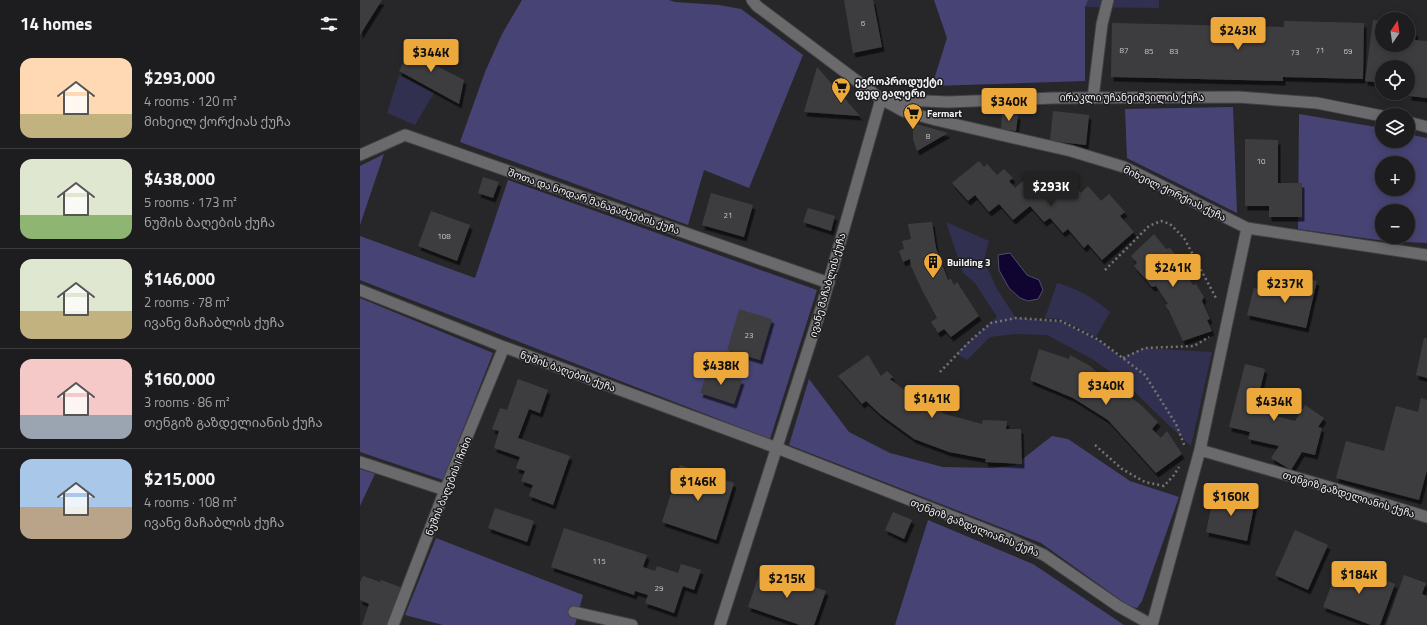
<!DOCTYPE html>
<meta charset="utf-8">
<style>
body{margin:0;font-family:"Titillium Web","Noto Sans Georgian",sans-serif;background:#2a2a2c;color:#f1f3f6;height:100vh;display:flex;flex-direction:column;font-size:15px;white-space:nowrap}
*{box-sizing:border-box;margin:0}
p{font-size:13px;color:#a0a2a4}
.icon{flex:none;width:22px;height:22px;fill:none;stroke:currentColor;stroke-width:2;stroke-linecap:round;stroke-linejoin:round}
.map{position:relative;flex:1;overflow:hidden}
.side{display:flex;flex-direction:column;background:#1d1d1f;width:360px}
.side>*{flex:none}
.needle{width:26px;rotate:13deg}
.tools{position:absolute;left:1015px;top:12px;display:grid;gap:8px}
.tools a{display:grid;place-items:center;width:40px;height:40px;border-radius:50%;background:#1d1d1f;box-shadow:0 2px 10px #0003,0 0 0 1px #3b3b3d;font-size:20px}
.price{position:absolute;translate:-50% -34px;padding:0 9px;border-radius:4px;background:#eda83b;color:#111;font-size:13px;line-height:26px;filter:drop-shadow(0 1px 2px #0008)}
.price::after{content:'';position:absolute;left:50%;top:24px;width:12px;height:9px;margin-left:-6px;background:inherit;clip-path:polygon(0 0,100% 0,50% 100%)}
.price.selected{background:#222;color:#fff}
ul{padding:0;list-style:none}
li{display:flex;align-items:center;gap:12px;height:100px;padding:0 20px}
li+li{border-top:1px solid #3b3b3d}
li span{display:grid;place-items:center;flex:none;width:112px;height:80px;border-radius:12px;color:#555}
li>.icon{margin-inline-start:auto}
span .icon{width:48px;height:48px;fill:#fffc;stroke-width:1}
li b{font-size:17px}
h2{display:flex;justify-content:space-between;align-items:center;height:48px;padding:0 20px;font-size:17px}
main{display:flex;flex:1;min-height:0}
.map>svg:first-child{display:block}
</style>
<main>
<section class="side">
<h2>14 homes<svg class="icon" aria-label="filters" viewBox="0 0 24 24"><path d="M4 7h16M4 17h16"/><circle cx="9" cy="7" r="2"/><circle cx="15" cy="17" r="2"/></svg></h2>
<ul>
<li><span style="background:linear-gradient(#ffd9b3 70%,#c2b280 0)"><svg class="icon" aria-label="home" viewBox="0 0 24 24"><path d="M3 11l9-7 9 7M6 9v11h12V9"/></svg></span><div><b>$293,000</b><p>4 rooms · 120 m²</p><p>მიხეილ ქორქიას ქუჩა</p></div></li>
<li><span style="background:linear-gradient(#dfe7d0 70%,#8fb573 0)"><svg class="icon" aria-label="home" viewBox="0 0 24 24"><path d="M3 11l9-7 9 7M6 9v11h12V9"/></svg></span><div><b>$438,000</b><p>5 rooms · 173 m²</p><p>ნუშის ბაღების ქუჩა</p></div></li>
<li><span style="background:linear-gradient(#dfe7d0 65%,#c2b280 0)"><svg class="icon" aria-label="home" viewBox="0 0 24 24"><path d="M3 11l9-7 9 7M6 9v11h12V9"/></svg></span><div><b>$146,000</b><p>2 rooms · 78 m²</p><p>ივანე მაჩაბლის ქუჩა</p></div></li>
<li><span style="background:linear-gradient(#f6c9c9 70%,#9aa5b1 0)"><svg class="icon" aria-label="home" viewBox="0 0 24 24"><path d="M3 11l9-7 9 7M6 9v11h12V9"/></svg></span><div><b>$160,000</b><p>3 rooms · 86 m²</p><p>თენგიზ გაზდელიანის ქუჩა</p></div></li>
<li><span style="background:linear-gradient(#a9c7e8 60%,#b9a48a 0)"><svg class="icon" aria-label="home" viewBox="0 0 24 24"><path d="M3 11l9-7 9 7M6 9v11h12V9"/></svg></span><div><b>$215,000</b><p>4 rooms · 108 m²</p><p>ივანე მაჩაბლის ქუჩა</p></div></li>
</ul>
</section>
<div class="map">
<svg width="1067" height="625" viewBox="0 0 1067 625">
<defs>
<filter id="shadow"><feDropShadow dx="2.5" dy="4.5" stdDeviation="0" flood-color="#0009"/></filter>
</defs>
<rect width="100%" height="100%" fill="#272729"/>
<path fill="#313050" d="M728 0H799V8L725 7Z
M39 75 74 93 55 125 27 113Z
M586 222 629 241 624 260 637 289 656 318 702 322 739 340 762 358 785 348 852 352 831 446 794 411 765 382 732 359 687 335 656 334 630 337 607 360 596 353 637 317 615 283 603 273Z
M697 283C719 289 732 297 750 312L736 337 700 319 685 318Z"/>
<path fill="#474475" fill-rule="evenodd" d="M162 0H309L315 2 359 5 381 9 443 55 389 188 344 170 328 225 100 142 125 72 142 34Z
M574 0H728L725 7V81L572 86 587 38Z
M873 107 877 213 767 158 765 109Z
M939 114 1022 128V141H1048V134L1067 138V243L1025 241 938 229ZM1022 163H1048V189H1022ZM1022 211H1048V237H1022Z
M24 154 0 225V166Z
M148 180 457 290 410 439 0 280V236L115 278Z
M0 298 133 353 83 480 0 452Z
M449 379 489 432 530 453 583 467 633 468 655 465 692 436 708 439 770 481 819 497 782 601 777 608 769 606 681 543 429 445Z
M0 469 15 474 0 506Z
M568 520 673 564 764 625H535Z
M76 538 223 595 215 625H83L45 615Z"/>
<path fill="#0f0530" stroke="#534c6b" d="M650 253 667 275 679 280 683 290 678 299 668 301 660 298 649 288 639 270 638 255Z"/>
<path fill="#3e3e41" filter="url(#shadow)" d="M0 0H22L0 35Z
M484 0H513L522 47 493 53Z
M1013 20 1022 21V45H1048V31L1056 32 1055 40 1067 41V98L1049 96 1048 67H1022V83L1005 81Z
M924 21 1004 23 1003 79 923 77V81L751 77 752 23 924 27Z
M55 41 77 51 69 62 104 80 99 104 39 71Z
M457 67 500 116 444 112Z
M693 111 729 115 726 145 690 141Z
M642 113 658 115 656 131 641 129Z
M553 123 588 133 557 151 553 139Z
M885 139 918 140V183H942V217H909V206H885Z
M619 161 624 167 627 164 637 175 644 169 653 178 649 181 655 188 664 180 670 187 673 184 683 195 706 176 721 193 728 186 741 201 749 194 765 212 760 216 774 232 742 260 728 244 724 248 708 229 703 233 690 218 684 222 670 206 653 220 639 204 629 212 615 195 608 201 592 183Z
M123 177 139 182 133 198 118 193Z
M351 193 393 205 384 237 342 225Z
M448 208 475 216 471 231 443 222Z
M71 211 110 225 97 261 58 246Z
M572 222 576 248 588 280 591 279 594 285 597 282 619 316 591 337 584 329 578 333 571 322 577 318 563 292 551 266 550 259 543 262 539 251 544 249 542 241 551 239 548 224Z
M794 234 806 249 810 248 826 268 823 271 833 285 836 284 844 297 842 301 850 319 847 320 852 331 823 341 809 311 805 305 808 304 796 286 792 287 774 266 777 263 771 256Z
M933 276 957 281 946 328 887 315 894 288 928 296Z
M379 309 412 319 400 360 367 350Z
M1064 338H1067V378L1056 375Z
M679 349 709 359 710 355 730 366 747 381 744 387 761 399 765 393 782 406 798 422 792 429 801 438 807 431 822 454 796 473 748 420 713 398 670 380Z
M508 355 521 376 527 371 533 377 530 379 552 396 585 414 622 424 623 420 647 421 646 429H661L662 464 625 462 626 459 589 452 554 439 521 415 506 401 502 404 478 376Z
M885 364 905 369 895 411 935 421 945 405 964 418 958 427 962 428 955 455 942 452 931 470 911 458 919 446 888 439 890 432 869 427Z
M348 369 382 380 374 404 340 393Z
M158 379 188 390 180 413 169 409 158 438 210 456 193 505 169 496 173 485 161 481 165 471 156 468 160 457 134 448 139 431 132 429 140 408 147 410Z
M1061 398 1067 400V470L1059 500 976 478 986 441 1024 451 1036 406 1058 412Z
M320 465 374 483 356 540 302 522Z
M854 494 895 502 887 541 846 532Z
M135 508 174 521 167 542 128 528Z
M533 512 552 520 544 539 525 530Z
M204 528 287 555 283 567 295 571 297 566 318 573 321 564 341 570 334 590 323 586 314 613 285 603 288 595 275 591 274 595 191 567Z
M935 530 968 545 948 590 915 575Z
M980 563 1035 584 1020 625H1011L963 607Z
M401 569 466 591 454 625H440L388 607Z
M1044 575 1066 583 1062 594 1067 596V625H1026Z
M3 576 20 582 21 580 43 588 29 625H2L9 604 0 600V582Z"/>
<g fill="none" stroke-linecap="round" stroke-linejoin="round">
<defs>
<path id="service" d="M733 98 742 24 748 0
M214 612 272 625"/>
<path id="minor" d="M0 155 45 135 469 283
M0 290 144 347 417 448 642 536 684 555 758 606 792 625 840 450 969 487 1067 517
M840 450 887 228
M0 462 85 490
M33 625 85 490 144 347
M360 625 461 309 521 99 543 111 576 120 711 151 764 167 887 228 1067 255"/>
<path id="tertiary" d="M392 0 397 6 521 99 588 102 693 98 878 97 957 103 1022 116
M1048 122 1067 127"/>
</defs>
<use href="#service" stroke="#424244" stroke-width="13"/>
<use href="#minor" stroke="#424244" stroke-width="13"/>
<use href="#tertiary" stroke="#424244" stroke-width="13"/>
<path stroke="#747476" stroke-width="2.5" stroke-dasharray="2 3" stroke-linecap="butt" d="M745 270 789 226 801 221 810 224 824 238 856 298
M763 358 785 348 834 346 849 337
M580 372 610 341 631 323 656 318 701 321 739 340 785 375 816 424 825 447
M735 445 762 469 785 482 804 486 814 475 819 467"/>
<use href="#service" stroke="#6a6a6d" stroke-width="11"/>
<use href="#minor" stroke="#6a6a6d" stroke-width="11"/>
<use href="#tertiary" stroke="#6a6a6d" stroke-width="11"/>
</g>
<defs>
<symbol id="supermarket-pin" viewBox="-11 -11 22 30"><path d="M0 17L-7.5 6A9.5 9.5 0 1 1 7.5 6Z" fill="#eda83b" stroke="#1d1d20"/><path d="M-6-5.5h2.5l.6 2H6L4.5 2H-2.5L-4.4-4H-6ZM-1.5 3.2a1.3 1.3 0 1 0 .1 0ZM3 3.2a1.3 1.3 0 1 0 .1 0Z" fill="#111"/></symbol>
<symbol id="building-pin" viewBox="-11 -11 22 30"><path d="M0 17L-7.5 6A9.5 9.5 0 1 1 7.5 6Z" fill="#eda83b" stroke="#1d1d20"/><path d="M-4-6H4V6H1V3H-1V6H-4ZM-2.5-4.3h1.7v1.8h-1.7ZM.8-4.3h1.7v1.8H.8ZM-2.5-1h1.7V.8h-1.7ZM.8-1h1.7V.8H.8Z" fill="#111"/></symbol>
</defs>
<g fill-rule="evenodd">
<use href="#supermarket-pin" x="470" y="76" width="22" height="30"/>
<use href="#supermarket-pin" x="542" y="102" width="22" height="30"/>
<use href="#building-pin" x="562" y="251" width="22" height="30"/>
</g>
<g text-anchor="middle" stroke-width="3" stroke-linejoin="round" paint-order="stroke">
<g font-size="8" fill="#c6c6c8">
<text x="503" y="26">6</text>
<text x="764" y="53">87</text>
<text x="960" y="53">71</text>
<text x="789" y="54">85</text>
<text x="814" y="54">83</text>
<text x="988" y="54">69</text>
<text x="935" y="55">73</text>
<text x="568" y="139">8</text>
<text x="901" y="164">10</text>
<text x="368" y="218">21</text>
<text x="84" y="239">108</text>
<text x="389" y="338">23</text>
<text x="239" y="564">115</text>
<text x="299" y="591">29</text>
</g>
<g font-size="10" font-weight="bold" fill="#f3f3f5" stroke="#1d1d20" text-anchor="start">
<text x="495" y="85">ევროპროდუქტი<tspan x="495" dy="12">ფუდ გალერი</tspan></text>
<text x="567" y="117">Fermart</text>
<text x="587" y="266">Building 3</text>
</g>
<g font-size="10" fill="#f3f3f5" stroke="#1d1d20">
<text x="772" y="101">ირაკლი უჩანეიშვილის ქუჩა</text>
<text transform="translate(815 193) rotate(26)" y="4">მიხეილ ქორქიას ქუჩა</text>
<text transform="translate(234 201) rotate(19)" y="4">შოთა და ნოდარ მანაგაძეების ქუჩა</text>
<text transform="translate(467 285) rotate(-74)" y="4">ივანე მაჩაბლის ქუჩა</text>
<text transform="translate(208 371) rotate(20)" y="4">ნუშის ბაღების ქუჩა</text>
<text transform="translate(88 486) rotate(-68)" y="4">ნუშის ბაღების I ჩიხი</text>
<text transform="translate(989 494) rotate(17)" y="4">თენგიზ გაზდელიანის ქუჩა</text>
<text transform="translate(615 527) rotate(22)" y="4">თენგიზ გაზდელიანის ქუჩა</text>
</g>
</g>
</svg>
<div class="tools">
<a><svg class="needle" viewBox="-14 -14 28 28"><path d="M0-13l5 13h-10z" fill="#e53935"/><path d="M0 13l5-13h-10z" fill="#a0a2a4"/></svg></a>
<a><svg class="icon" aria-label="locate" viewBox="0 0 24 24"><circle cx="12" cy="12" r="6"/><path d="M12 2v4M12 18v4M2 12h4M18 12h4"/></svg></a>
<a><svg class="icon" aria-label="layers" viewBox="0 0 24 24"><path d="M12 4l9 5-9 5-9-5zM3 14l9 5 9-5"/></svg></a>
<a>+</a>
<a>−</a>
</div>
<b class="price" style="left:878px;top:51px">$243K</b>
<b class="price" style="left:71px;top:73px">$344K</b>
<b class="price" style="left:649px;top:122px">$340K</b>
<b class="price selected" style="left:691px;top:207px">$293K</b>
<b class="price" style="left:813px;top:288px">$241K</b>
<b class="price" style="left:925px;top:304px">$237K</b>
<b class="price" style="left:361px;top:386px">$438K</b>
<b class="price" style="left:746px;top:406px">$340K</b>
<b class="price" style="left:572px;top:419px">$141K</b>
<b class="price" style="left:914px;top:422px">$434K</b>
<b class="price" style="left:338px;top:502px">$146K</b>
<b class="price" style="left:871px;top:517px">$160K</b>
<b class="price" style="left:999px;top:595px">$184K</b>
<b class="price" style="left:427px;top:599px">$215K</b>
</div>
</main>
